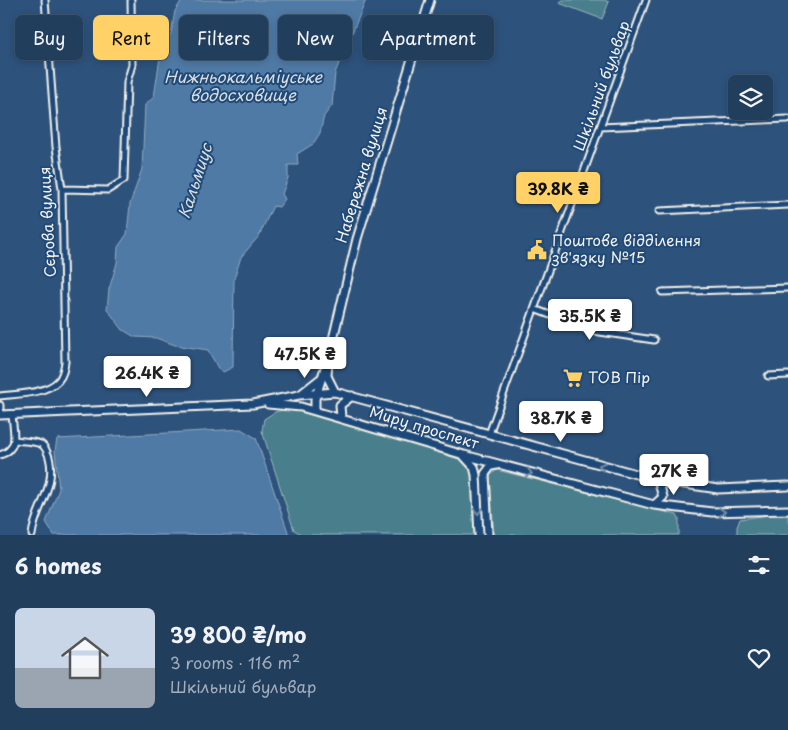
<!DOCTYPE html>
<meta charset="utf-8">
<style>
body{margin:0;font-family:"Playpen Sans",sans-serif;background:#2a4563;color:#f1f3f6;height:100vh;display:flex;flex-direction:column;font-size:19px;white-space:nowrap}
*{box-sizing:border-box;margin:0}
p{font-size:16px;color:#a2aebc}
.icon{flex:none;width:28px;height:28px;fill:none;stroke:currentColor;stroke-width:2;stroke-linecap:round;stroke-linejoin:round}
.map{position:relative;height:535px;overflow:hidden}
.panel{display:flex;flex-direction:column;background:#223e5d;flex:1}
.panel>*{flex:none}
.hud{position:absolute;left:15px;top:15px;width:500px;height:45px;display:flex;gap:10px}
.buttons{position:absolute;left:728px;top:75px;display:grid;gap:10px}
.buttons a{display:grid;place-items:center;width:45px;height:45px;border-radius:8px;background:#223e5d;box-shadow:0 2px 8px #0003,0 0 0 1px #3f5772;font-size:25px}
.price{position:absolute;translate:-50% -42px;padding:0 11px;border-radius:5px;background:#fff;color:#222;font-size:16px;line-height:32px;filter:drop-shadow(0 1px 2px #0008)}
.price::after{content:'';position:absolute;left:50%;top:30px;width:15px;height:11px;margin-left:-8px;background:inherit;clip-path:polygon(0 0,100% 0,50% 100%)}
.price.on{background:#ffd166;color:#111}
ul{padding:0;list-style:none}
li{display:flex;align-items:center;gap:15px;height:125px;padding:0 15px}
li+li{border-top:1px solid #3f5772}
li span{display:grid;place-items:center;flex:none;width:140px;height:100px;border-radius:8px;color:#555}
li>.icon{margin-inline-start:auto}
span .icon{width:60px;height:60px;fill:#fffc;stroke-width:1}
li b{font-size:21px}
h2{display:flex;justify-content:space-between;align-items:center;height:60px;padding:0 15px;font-size:21px}
.pill{padding:0 18px;border-radius:8px;background:#223e5d;box-shadow:0 2px 8px #0003,0 0 0 1px #3f5772;font-size:18px;line-height:45px}
.pill.on{background:#ffd166;color:#111}
.map>svg:first-child{display:block}
</style>
<div class="map">
<svg width="788" height="535" viewBox="0 0 788 535">
<rect width="100%" height="100%" fill="#2d527c"/>
<filter id="ink" filterUnits="userSpaceOnUse"><feTurbulence type="fractalNoise" baseFrequency=".02" numOctaves="2"/><feDisplacementMap in="SourceGraphic" scale="10" xChannelSelector="R" yChannelSelector="G"/><feConvolveMatrix kernelMatrix="1 2 1 2 8 2 1 2 1" color-interpolation-filters="sRGB"/></filter>
<g filter="url(#ink)">
<path fill="#487e8c" stroke="#9eb8ba" d="M561 0H604L609 2 602 19 559 3Z
M290 408 406 441 467 462 471 467 474 535H303L294 530 262 431 264 419 275 412Z
M497 470 677 515 679 519V535H494L490 476Z
M769 515H788V535H737V527L740 519Z"/>
<path fill="#507aa5" stroke="#92aac0" d="M182 0H366L335 73 332 106 324 116 320 133 313 144 297 154 298 165H288V178L282 194 285 199 279 207 273 206 259 236 241 257 234 279 233 367 223 372 219 370 208 350 175 345 156 338 135 337 123 330 107 309 109 289 117 263 118 247 127 234 130 204 142 169 145 105 154 97 162 44 171 34 175 11Z
M241 429 256 438 289 535H54L46 522 59 489 55 451 57 439Z"/>
<g fill="none" stroke-linecap="round" stroke-linejoin="round">
<defs>
<path id="street" d="M600 127 788 119
M62 189 108 190 124 180 127 82 132 65 131 0
M659 211 788 205
M662 292 788 288
M534 309 593 331 654 340
M768 376 788 375
M0 396C16 394 46 394 58 381 63 376 64 369 65 362L62 189 56 147 45 0
M0 405V415
M489 434 646 0
M14 440C22 441 34 441 41 444 46 447 47 452 49 457 57 487 35 507 32 535
M0 455C20 449 13 432 12 414"/>
<path id="secondary" d="M335 392 327 376 328 360 357 239 430 0
M301 394 320 379
M268 404 301 407 464 455 654 505 712 512 788 510
M315 411V399L325 368
M0 415 253 404 299 395 335 392 658 480 718 489 788 486
M341 418 340 405 352 396
M464 456 474 467 476 475 479 535
M654 505 663 497 658 480
M488 535 485 474 491 466 497 465"/>
</defs>
<use href="#street" stroke="#f4f1e8" stroke-width="9"/>
<use href="#secondary" stroke="#f4f1e8" stroke-width="11"/>
<use href="#street" stroke="#1f4a7a" stroke-width="5"/>
<use href="#secondary" stroke="#1f4a7a" stroke-width="7"/>
</g>
<defs><path id="oneway-chevron" d="M-2-3.5L2.5 0L-2 3.5" fill="none" stroke-width="1.6" stroke-linecap="round" stroke-linejoin="round" transform="scale(1.25)"/></defs>
<g stroke="#748da6">
<use href="#oneway-chevron" transform="translate(602 466) rotate(-164)"/>
<use href="#oneway-chevron" transform="translate(529 473) rotate(15)"/>
<use href="#oneway-chevron" transform="translate(478 511) rotate(87)"/>
<use href="#oneway-chevron" transform="translate(722 512) rotate(-2)"/>
</g>
</g>
<defs>
<symbol id="civic-bare" viewBox="-9 -9 18 18"><path d="M-.6-6.5H3V-4.5H.6V-3L4-1V1h2V6H-6V1h2V-1L-.6-3ZM-1.2 2.5V6h2.4V2.5Z" fill="#ffd166" stroke="#1f4a7a" stroke-width="2.5" paint-order="stroke"/></symbol>
<symbol id="supermarket-bare" viewBox="-9 -9 18 18"><path d="M-6-5.5h2.5l.6 2H6L4.5 2H-2.5L-4.4-4H-6ZM-1.5 3.2a1.3 1.3 0 1 0 .1 0ZM3 3.2a1.3 1.3 0 1 0 .1 0Z" fill="#ffd166" stroke="#1f4a7a" stroke-width="2.5" paint-order="stroke"/></symbol>
</defs>
<g fill-rule="evenodd">
<use href="#civic-bare" x="523" y="236" width="28" height="28"/>
<use href="#supermarket-bare" x="559" y="364" width="28" height="28"/>
</g>
<g text-anchor="middle" stroke-width="4" stroke-linejoin="round" paint-order="stroke">
<g font-size="15" fill="#f4f1e8" stroke="#1f4a7a">
<text transform="translate(602 86) rotate(-70)" y="5">Шкільний бульвар</text>
<text transform="translate(362 175) rotate(-73)" y="5">Набережна вулиця</text>
<text transform="translate(48 222) rotate(-93)" y="5">Сєрова вулиця</text>
<text transform="translate(424 428) rotate(17)" y="5">Миру проспект</text>
</g>
<g font-size="15" fill="#f4f1e8" stroke="#1f4a7a" text-anchor="start">
<text x="552" y="246">Поштове відділення<tspan x="552" dy="17">зв'язку №15</tspan></text>
<text x="588" y="383">ТОВ Пір</text>
</g>
<g font-size="16" font-style="italic" fill="#dbdfde" stroke="#1f4a7a">
<text x="243" y="83">Нижньокальміуське<tspan x="243" dy="18">водосховище</tspan></text>
<text transform="translate(195 181) rotate(-72)" y="6">Кальмиус</text>
</g>
</g>
</svg>
<div class="buttons">
<a><svg class="icon" aria-label="layers" viewBox="0 0 24 24"><path d="M12 4l9 5-9 5-9-5zM3 14l9 5 9-5"/></svg></a>
</div>
<b class="price on" style="left:558px;top:214px">39.8K ₴</b>
<b class="price" style="left:590px;top:341px">35.5K ₴</b>
<b class="price" style="left:305px;top:379px">47.5K ₴</b>
<b class="price" style="left:147px;top:398px">26.4K ₴</b>
<b class="price" style="left:561px;top:443px">38.7K ₴</b>
<b class="price" style="left:674px;top:496px">27K ₴</b>
<div class="hud">
<a class="pill">Buy</a>
<a class="pill on">Rent</a>
<a class="pill">Filters</a>
<a class="pill">New</a>
<a class="pill">Apartment</a>
</div>
</div>
<section class="panel">
<h2>6 homes<svg class="icon" aria-label="filters" viewBox="0 0 24 24"><path d="M4 7h16M4 17h16"/><circle cx="9" cy="7" r="2"/><circle cx="15" cy="17" r="2"/></svg></h2>
<ul>
<li><span style="background:linear-gradient(#c9d6e8 60%,#9aa5b1 0)"><svg class="icon" aria-label="home" viewBox="0 0 24 24"><path d="M3 11l9-7 9 7M6 9v11h12V9"/></svg></span><div><b>39 800 ₴/mo</b><p>3 rooms · 116 m²</p><p>Шкільний бульвар</p></div><svg class="icon" aria-label="heart" viewBox="0 0 24 24"><path d="M12 20l-8-8c-3-5 5-10 8-4 3-6 11-1 8 4z"/></svg></li>
</ul>
</section>
